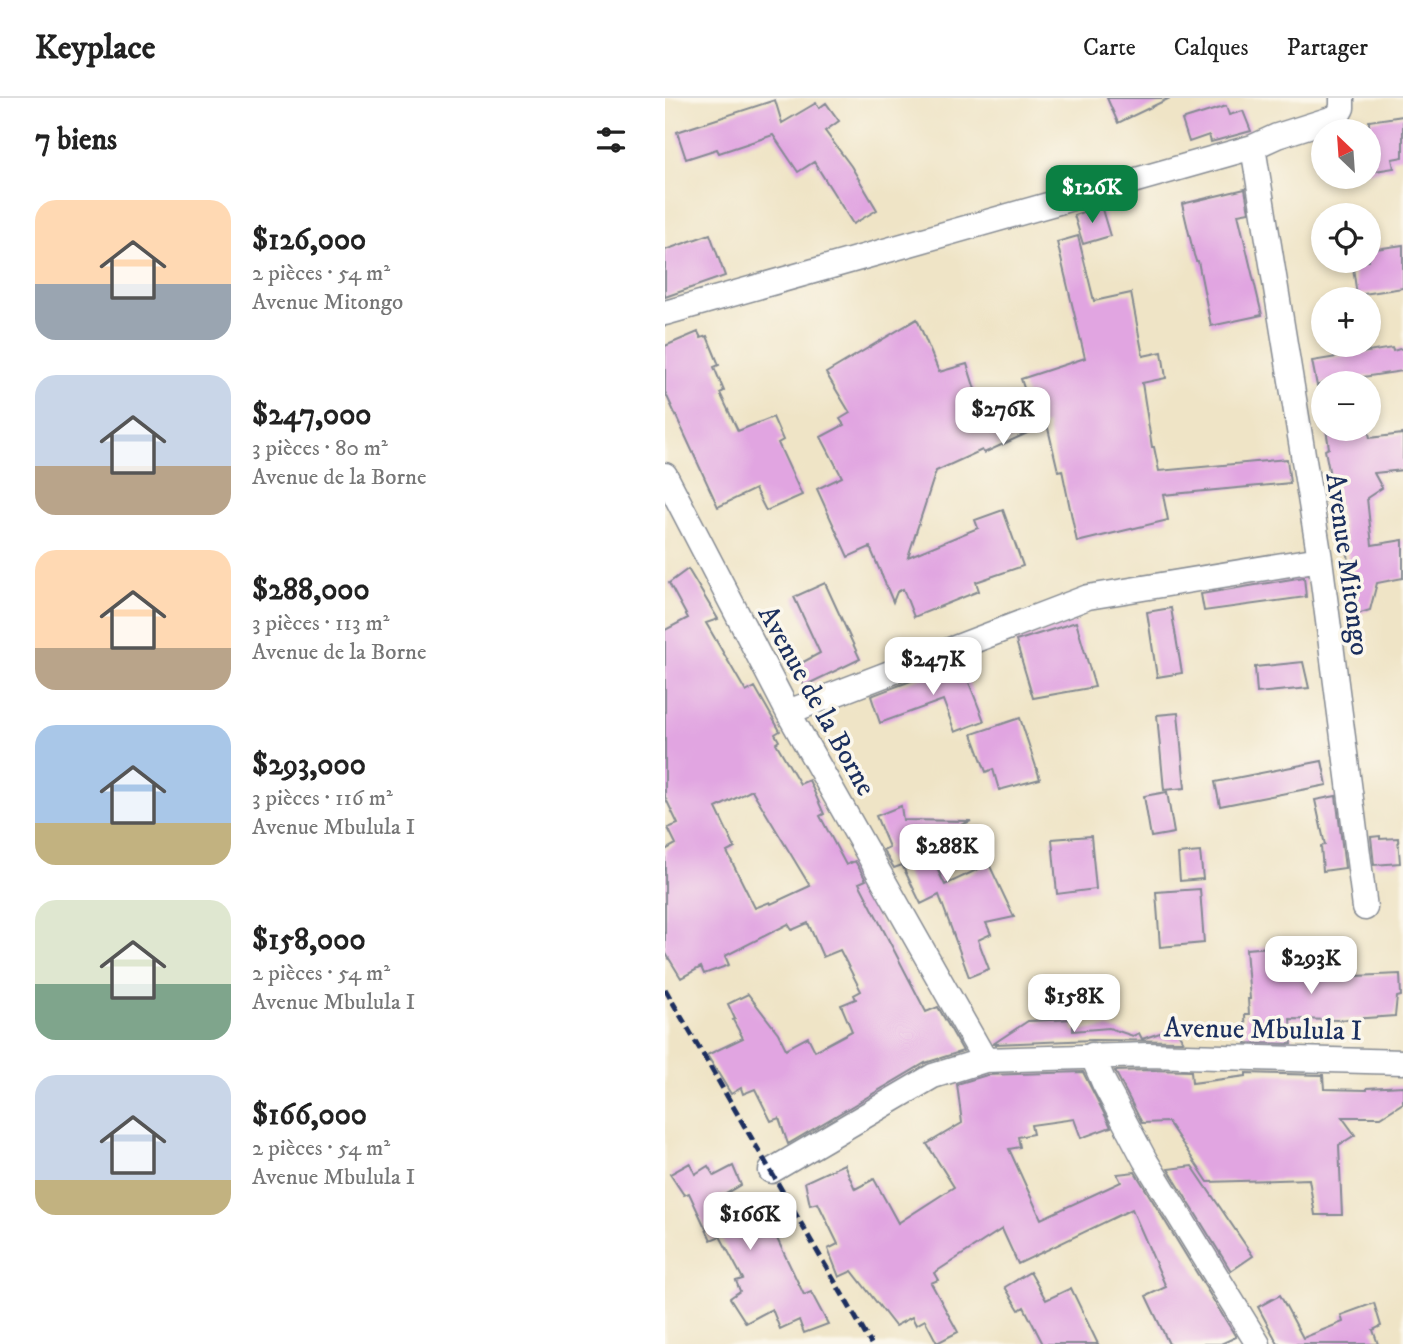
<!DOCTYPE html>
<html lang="fr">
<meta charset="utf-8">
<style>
body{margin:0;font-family:"IM FELL DW Pica",serif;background:#f6f6f6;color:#222;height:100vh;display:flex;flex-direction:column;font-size:26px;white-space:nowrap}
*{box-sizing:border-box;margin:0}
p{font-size:23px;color:#767676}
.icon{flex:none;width:38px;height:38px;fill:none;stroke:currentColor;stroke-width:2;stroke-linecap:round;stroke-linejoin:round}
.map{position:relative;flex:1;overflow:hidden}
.details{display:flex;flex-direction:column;background:#fff;width:665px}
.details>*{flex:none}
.needle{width:46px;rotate:335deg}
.buttons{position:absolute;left:646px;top:21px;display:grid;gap:14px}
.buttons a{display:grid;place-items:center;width:70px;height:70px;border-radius:50%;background:#fff;box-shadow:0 4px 10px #0003;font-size:35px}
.price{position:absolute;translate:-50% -60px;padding:0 16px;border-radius:14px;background:#fff;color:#222;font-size:23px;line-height:46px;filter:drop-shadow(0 2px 4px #0008)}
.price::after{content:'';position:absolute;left:50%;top:42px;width:21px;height:16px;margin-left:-10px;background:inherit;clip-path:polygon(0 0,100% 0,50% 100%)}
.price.active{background:#0b8043;color:#fff}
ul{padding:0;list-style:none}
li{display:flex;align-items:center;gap:21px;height:175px;padding:0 35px}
li span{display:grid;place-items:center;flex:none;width:196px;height:140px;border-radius:21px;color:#555}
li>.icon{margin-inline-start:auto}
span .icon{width:84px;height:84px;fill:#fffc;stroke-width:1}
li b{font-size:30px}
h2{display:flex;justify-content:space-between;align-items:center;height:84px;padding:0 35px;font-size:30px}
header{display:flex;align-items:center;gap:42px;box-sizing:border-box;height:98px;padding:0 35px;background:#fff;border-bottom:2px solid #e0e0e0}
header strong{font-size:33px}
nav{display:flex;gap:38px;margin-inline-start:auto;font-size:24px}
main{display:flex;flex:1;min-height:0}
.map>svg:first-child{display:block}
</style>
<header>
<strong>Keyplace</strong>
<nav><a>Carte</a><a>Calques</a><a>Partager</a></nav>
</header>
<main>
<section class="details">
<h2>7 biens<svg class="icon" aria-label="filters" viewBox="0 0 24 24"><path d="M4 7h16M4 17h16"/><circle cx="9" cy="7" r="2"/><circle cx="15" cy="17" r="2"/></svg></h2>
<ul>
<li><span style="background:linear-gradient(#ffd9b3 60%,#9aa5b1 0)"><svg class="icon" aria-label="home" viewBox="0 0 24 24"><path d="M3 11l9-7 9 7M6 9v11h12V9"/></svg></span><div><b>$126,000</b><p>2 pièces · 54 m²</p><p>Avenue Mitongo</p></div></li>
<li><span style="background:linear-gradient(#c9d6e8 65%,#b9a48a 0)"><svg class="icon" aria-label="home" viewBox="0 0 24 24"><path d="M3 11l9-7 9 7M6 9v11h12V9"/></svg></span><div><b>$247,000</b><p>3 pièces · 80 m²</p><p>Avenue de la Borne</p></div></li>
<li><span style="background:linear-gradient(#ffd9b3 70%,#b9a48a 0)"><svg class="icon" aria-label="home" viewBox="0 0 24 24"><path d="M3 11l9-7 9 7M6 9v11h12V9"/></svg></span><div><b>$288,000</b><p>3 pièces · 113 m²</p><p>Avenue de la Borne</p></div></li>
<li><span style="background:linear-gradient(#a9c7e8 70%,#c2b280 0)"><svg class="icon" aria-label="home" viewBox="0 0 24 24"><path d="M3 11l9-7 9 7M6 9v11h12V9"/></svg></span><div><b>$293,000</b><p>3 pièces · 116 m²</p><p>Avenue Mbulula I</p></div></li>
<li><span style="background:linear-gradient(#dfe7d0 60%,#7fa58c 0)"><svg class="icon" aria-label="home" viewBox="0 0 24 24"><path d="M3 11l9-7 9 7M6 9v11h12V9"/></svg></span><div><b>$158,000</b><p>2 pièces · 54 m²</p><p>Avenue Mbulula I</p></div></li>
<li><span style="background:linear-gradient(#c9d6e8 75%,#c2b280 0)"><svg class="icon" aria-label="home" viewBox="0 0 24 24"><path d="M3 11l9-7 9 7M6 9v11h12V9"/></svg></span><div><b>$166,000</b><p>2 pièces · 54 m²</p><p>Avenue Mbulula I</p></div></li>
</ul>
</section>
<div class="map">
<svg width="738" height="1246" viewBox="0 0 738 1246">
<rect width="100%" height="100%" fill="#fbf7ec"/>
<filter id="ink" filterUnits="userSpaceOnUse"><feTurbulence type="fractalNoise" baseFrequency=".0143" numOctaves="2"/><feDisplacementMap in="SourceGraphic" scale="14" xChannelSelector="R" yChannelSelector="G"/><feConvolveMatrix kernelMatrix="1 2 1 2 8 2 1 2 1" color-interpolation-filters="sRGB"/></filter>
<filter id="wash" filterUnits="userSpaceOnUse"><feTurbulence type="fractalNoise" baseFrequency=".00686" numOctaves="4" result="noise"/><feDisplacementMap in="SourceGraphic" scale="28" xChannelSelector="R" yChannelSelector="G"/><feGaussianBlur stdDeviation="1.57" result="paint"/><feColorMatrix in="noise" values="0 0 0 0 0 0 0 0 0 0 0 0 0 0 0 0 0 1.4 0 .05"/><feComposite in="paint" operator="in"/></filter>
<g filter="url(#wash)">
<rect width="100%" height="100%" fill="#efe4c6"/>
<g id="blocks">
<path fill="#e1a5e1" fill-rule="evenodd" d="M442 0H505L453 25Z
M110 2 117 25 151 5 154 10 161 5 174 23 160 33 186 68 212 112 188 126 149 64 133 74 108 37 54 55 52 51 21 61 12 34Z
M561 8 564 17 578 13 586 33 546 44 544 37 524 44 517 22Z
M738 18V59L727 61 729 70 704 74V23Z
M580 91 584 114 573 116 597 217 546 228 533 163H531L529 157 517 106Z
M436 108 445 138 418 146 409 117Z
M45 136 60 178 0 199V152Z
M413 138 429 203 466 195 478 258 497 254 501 280 477 285 487 349H489L494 373 622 361 625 385 498 397 503 422 412 444 397 372 393 373 382 326 319 355 317 352 271 373 243 459 313 430 310 422 338 412 358 468 311 484 314 493 249 519 238 491 232 494 228 504 205 449 183 459 152 391 177 379 156 339 179 327 175 321 185 315 161 275 252 221 274 274 302 266 319 320 362 299 356 281 420 260 392 144Z
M738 147V190L692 197 687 163H704V152Z
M33 234 36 240 42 238 54 267 49 269 59 293 55 295 73 333 108 319 118 342 113 345 137 397 101 413 90 391 53 409 0 294V248Z
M727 250 728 253 738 250V273L658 285 652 288 647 263Z
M661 331H703L705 340 738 336V372L709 375 717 390 702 400 707 447 738 442V480L712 485 705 512 689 517 678 474 686 473 669 383H666L660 352 664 350Z
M23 471 53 521 41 525 81 594 90 589 115 633 110 636 114 643 111 645 135 686 144 682 159 716 155 718 181 767 190 763 201 782 194 785 261 914 273 909 298 953 260 965 123 1046 114 1020 106 1023 90 991 78 996 76 990 66 996 42 957 78 940 68 922 70 921 63 906 83 896 113 935 121 951 143 939 150 953 187 933 176 907 191 901 189 897 196 893 175 852 158 859 143 825 127 832 123 826 60 858 64 867 39 876 36 869 16 880 0 854V752L11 746 3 730 13 726 0 699V532L23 520 4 485ZM87 692 145 788 106 806 105 804 90 810 62 754 70 750 51 710Z
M639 479 641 499 539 513 536 496Z
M160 485 195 561 139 588 129 569 155 555 129 499Z
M506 510 517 575 492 579 482 514Z
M411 524 430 589 368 600 351 543Z
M296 564 319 623 290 634 278 602 215 625 206 598Z
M638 564 644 590 592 595 590 569Z
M513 615 520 690 499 692 492 617Z
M355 620 375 681 334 692 328 671 321 674 307 636Z
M657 663 662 687 555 708 550 684Z
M502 694 509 735 486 739 479 698Z
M671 698 680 770 658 773 656 748 660 747 650 702Z
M236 708 238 722 306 723 258 742 280 787 324 766 349 819 321 825 326 836 313 842 324 871 304 879 274 797 256 806 237 767 229 770 218 752 224 749 211 718Z
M426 738 431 791 392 796 387 741Z
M715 738V741L733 740 735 765 709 767 706 739Z
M535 754 538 781 515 783 513 756Z
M535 791 539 845 495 849 491 794Z
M606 849 607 872 690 863 691 878 735 876 736 898 732 899 730 918 672 922 625 921 627 946 581 945 580 916H584L583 901H585L581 851Z
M408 921V933L444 930 468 938 474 935 477 941 510 930 518 943 428 942 328 946 363 923Z
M483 972 526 973 527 985 581 978V975L658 977 659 991 702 992V990L738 988V1005L716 1019H677L690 1037 674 1047 677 1117H650L644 1081 543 1084 503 1024 477 1025 450 973Z
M418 974 446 1029 416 1040 409 1021 366 1027 368 1036 353 1039 355 1049 344 1051 376 1121 456 1084 452 1076 470 1074 571 1239 556 1246H504L481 1198 501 1189 467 1111 353 1166 337 1131 269 1175 273 1182 266 1185 293 1234 272 1245 260 1222 251 1227 247 1219 230 1228 187 1173 174 1179 163 1151 173 1146 153 1105 145 1107 140 1084 179 1066 190 1091 209 1081 233 1125 289 1089 262 1046 297 1025 292 986 322 977Z
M25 1065 30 1076 43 1068 49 1078 68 1068 76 1087 56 1099 66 1119 95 1105 139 1197 146 1194 163 1226 139 1235 134 1222 115 1231 107 1211 81 1225 65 1200 75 1193 71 1183 78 1181 55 1138 46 1142 24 1095 19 1097 5 1076Z
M527 1068 588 1158 566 1173 503 1071Z
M365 1174 381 1202 406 1190 433 1246H378L359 1209 354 1212 340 1189Z
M615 1197 638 1240 678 1224 676 1217 709 1205 716 1228 708 1232 713 1246H613L593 1209Z"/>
</g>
</g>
<g filter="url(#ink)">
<use href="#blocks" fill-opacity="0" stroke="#858a92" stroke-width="2"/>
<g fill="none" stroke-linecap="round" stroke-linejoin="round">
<defs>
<path id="street" d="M588 49 655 461 700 810
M0 215 588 49 612 38 672 19 677 10V0
M0 377 123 614 320 962
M123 614 423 499 655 461
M427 957 439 985 480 1062 593 1246
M106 1073 268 978 320 962 483 957 738 964"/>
</defs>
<use href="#street" stroke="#858a92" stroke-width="27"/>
<use href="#street" stroke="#fff" stroke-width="24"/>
<path stroke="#1b2f5e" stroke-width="5" stroke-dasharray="10 5" stroke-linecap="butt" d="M0 891 206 1246"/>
</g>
</g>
<g text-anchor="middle" stroke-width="7" stroke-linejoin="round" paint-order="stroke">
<g font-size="28" fill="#1b2f5e" stroke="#fbf7ec">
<text transform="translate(684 466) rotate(82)" y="10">Avenue Mitongo</text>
<text transform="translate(153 602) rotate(61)" y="10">Avenue de la Borne</text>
<text transform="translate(598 930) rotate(1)" y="10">Avenue Mbulula I</text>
</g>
</g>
</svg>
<div class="buttons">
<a><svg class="needle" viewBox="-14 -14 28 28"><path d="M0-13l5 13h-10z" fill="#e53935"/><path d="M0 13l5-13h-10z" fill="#767676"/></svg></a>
<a><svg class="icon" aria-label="locate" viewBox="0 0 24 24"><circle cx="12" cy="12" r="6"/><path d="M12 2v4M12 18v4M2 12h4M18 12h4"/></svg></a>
<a>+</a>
<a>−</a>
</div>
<b class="price active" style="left:427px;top:127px">$126K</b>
<b class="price" style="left:338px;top:349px">$276K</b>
<b class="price" style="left:268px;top:599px">$247K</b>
<b class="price" style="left:282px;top:786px">$288K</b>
<b class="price" style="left:646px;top:898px">$293K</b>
<b class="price" style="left:409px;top:936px">$158K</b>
<b class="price" style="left:85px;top:1154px">$166K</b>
</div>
</main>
